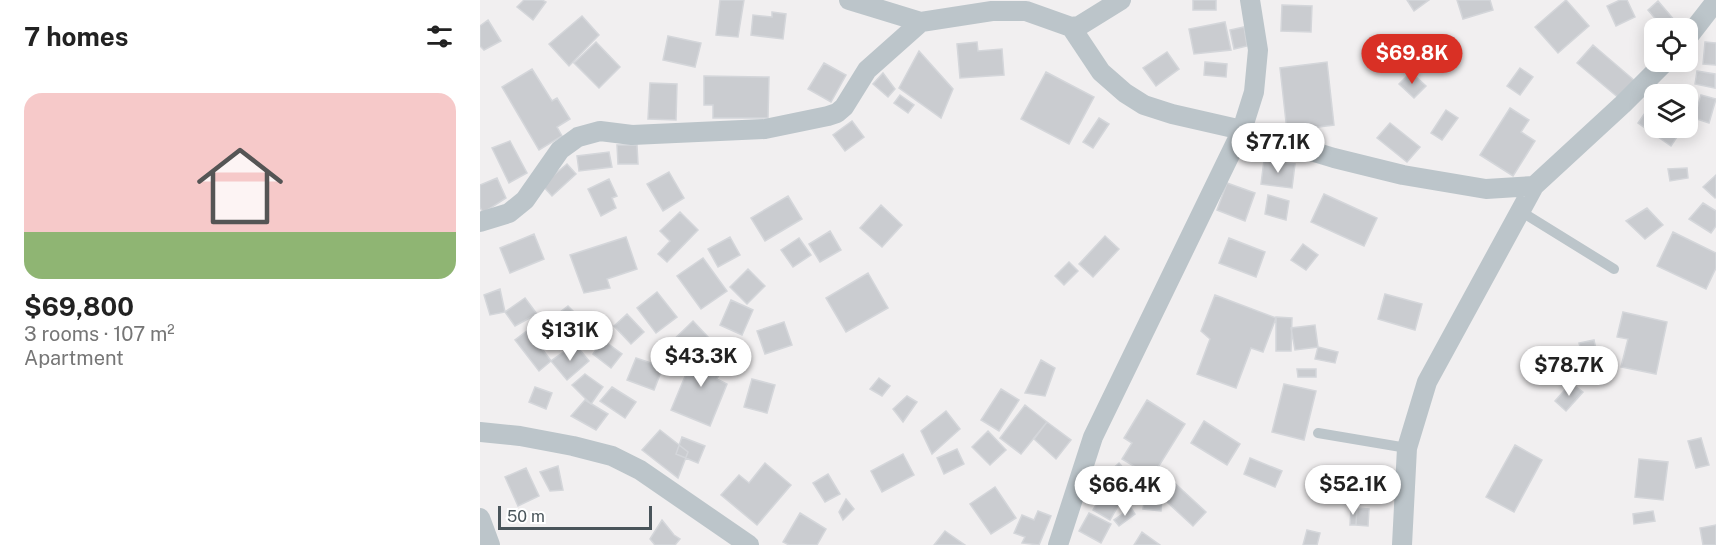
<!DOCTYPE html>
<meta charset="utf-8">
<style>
body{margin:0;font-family:"Public Sans",sans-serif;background:#f2f2f2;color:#222;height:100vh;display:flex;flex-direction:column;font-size:22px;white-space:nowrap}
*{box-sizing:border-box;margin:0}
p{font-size:20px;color:#767676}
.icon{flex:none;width:33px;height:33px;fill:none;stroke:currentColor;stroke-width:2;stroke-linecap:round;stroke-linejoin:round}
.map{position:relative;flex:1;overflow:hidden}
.side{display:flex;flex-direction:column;background:#fff;width:480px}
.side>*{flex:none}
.tools{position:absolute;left:1164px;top:18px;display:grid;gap:12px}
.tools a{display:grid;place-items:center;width:54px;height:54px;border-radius:12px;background:#fff;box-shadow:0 3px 15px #0003;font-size:30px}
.scale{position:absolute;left:18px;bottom:15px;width:154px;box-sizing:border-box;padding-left:6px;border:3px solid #49545a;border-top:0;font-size:16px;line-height:21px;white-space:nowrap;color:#49545a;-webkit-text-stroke:4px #fff;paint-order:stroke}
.price{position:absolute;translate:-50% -51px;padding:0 14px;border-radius:21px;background:#fff;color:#222;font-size:20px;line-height:39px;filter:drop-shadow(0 2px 3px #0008)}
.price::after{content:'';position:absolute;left:50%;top:36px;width:18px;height:14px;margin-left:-9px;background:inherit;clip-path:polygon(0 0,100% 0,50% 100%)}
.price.on{background:#d93025;color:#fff}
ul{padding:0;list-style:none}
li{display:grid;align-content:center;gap:12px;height:318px;padding:0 24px}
li span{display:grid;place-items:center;height:186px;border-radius:18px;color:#555}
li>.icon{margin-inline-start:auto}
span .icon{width:108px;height:108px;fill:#fffc;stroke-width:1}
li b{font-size:26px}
h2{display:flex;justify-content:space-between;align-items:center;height:72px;padding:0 24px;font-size:26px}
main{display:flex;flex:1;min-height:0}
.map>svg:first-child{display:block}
</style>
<main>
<section class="side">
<h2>7 homes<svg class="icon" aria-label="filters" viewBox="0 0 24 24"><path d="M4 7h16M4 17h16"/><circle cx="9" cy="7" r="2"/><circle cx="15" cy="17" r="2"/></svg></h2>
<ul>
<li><span style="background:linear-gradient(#f6c9c9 75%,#8fb573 0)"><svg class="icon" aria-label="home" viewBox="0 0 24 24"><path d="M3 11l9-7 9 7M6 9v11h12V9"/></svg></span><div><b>$69,800</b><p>3 rooms · 107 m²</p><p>Apartment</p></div></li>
</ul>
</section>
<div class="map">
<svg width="1236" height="545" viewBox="0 0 1236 545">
<rect width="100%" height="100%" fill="#f1eff0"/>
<path fill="#caccd0" stroke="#d4d6da" stroke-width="1.5" d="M44 0H62L66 2 53 20 37 7Z
M240 0H264L258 37 236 35Z
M713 0H736V10H713Z
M927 0H949L934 11Z
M977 0H1010L1013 10 983 19Z
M1086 0 1109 26 1078 53 1055 27Z
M1140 0H1147L1155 17 1136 26 1127 6Z
M1178 1 1201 28H1183L1168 10Z
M802 5 832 6 831 32 801 31Z
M292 12 306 14 303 39 271 35 273 15 292 17Z
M102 16 119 35 89 66 69 44Z
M8 20 21 41 4 50 0 46V26Z
M745 22 751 50 714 54 709 29Z
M764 27 767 46 754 49 750 30Z
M188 36 221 43 215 67 183 60Z
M116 42 140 67 119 88 94 63Z
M497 42 498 51 522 49 524 75 480 78 477 44Z
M1225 42 1236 43V65L1223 64Z
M1113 45 1155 81 1140 99 1097 63Z
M439 51 473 89 461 118 419 88Z
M687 52 699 69 676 86 663 68Z
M725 62 747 64 746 77 724 75Z
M847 62 854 125 807 131 800 68Z
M344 63 366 75 351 102 328 89Z
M1040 68 1053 77 1040 95 1027 86Z
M52 69 72 101 77 98 90 119 77 127 82 136 59 150 22 87Z
M1217 71 1235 74V88L1215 84Z
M566 72 614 97 589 144 541 119Z
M931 72 946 86 934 98 919 84Z
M403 73 415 89 408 97 393 84Z
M224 76 289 77 288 118H233V105H224Z
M170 83 197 84 196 120 168 119Z
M420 95 434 105 428 113 414 103Z
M1221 95 1236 99 1229 123 1214 118Z
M1174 100V128H1203L1191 146 1158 123Z
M1030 108 1049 120 1041 132 1055 141 1033 176 1000 155Z
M966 110 978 118 962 140 951 133Z
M619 118 629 124 613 148 603 142Z
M372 121 384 137 365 151 353 135Z
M910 123 940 147 927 162 897 138Z
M30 141 47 173 29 183 12 148Z
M137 145H157L158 164H138Z
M129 152 132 167 99 171 97 156Z
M784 160 815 164 812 188 781 184Z
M87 164 96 174 72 196 62 185Z
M1207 168 1208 178 1190 181 1188 169Z
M189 172 204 198 183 211 167 184Z
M1236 175V197L1235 198 1223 187Z
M17 178 26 198 3 213 0 207V185Z
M129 179 137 196 132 198 136 208 121 216 108 189Z
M747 183 775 193 765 221 737 210Z
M844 194 897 218 884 246 831 222Z
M788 195 809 201 806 220 785 214Z
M308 196 322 219 285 241 271 218Z
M1223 203 1236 211V226L1231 233 1209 219Z
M401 205 422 225 402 247 380 228Z
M1167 208 1183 225 1165 239 1146 221Z
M200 212 218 230 187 262 178 254 190 241 180 231Z
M350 231 361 250 340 262 329 244Z
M1193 232 1236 253V268L1226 289 1177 266Z
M54 234 64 259 30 273 20 248Z
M625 236 639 249 613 277 599 264Z
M146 237 157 269 127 279 130 288 104 293 90 255Z
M250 237 260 255 238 267 228 249Z
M319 238 331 255 313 267 301 250Z
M749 238 785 252 776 277 739 263Z
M823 244 838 255 826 270 811 260Z
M223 258 247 291 221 309 197 276Z
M589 262 598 271 584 285 575 276Z
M268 269 285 286 267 304 250 287Z
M388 273 408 308 366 332 346 298Z
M20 289 25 312 10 315 4 295Z
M177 292 197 317 176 333 157 308Z
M905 294 942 304 935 330 898 319Z
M735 295 796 318 783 352 771 348 756 388 717 374 730 339 721 331Z
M45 298 57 314 35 326 25 312Z
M251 300 273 310 262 335 240 325Z
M88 306 100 318 80 335 67 322Z
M1143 312 1187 322 1176 374 1141 367 1148 339 1137 337Z
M147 314 164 332 151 344 134 326Z
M796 317 812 318 811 351H796Z
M213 321 228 337 200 363 185 348Z
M304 322 312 345 285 354 277 331Z
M835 325 838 347 815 350 811 328Z
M48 330 71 361 59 371 35 340Z
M123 340 142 354 131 368 113 354Z
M1114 340 1117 354 1103 358 1099 343Z
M95 344 109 361 87 380 71 361Z
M218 345 238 354 233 364 242 368 237 379 247 384 230 426 191 410Z
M838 347 858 352 855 363 835 359Z
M156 358 183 367 174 390 147 380Z
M561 360 575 368 565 396 545 393Z
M817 369H836V377H818Z
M105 374 123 387 111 404 92 385Z
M399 378 410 386 402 396 390 389Z
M272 379 295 385 287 413 264 407Z
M1091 383 1103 392 1086 411 1075 401Z
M804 384 836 391 824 440 792 432Z
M55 387 72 393 66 409 49 402Z
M132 387 156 402 145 418 120 401Z
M521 389 539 400 519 431 501 420Z
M427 396 437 402 423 422 413 409Z
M105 400 128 414 116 430 91 416Z
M667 400 705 424 672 477 642 459 652 443 644 438Z
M545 405 567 422 541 454 520 438Z
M466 411 480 429 452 454 441 431Z
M724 421 760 444 747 465 711 443Z
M567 422 591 440 576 459 554 439Z
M180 430 208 452 198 478 162 450Z
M508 431 526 450 510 465 492 447Z
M202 437 225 446 218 463 196 454Z
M1221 438 1229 465 1216 468 1208 441Z
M1035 445 1062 460 1034 512 1006 497Z
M477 449 484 464 464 474 457 458Z
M423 454 434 475 402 492 391 471Z
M770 458 802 471 795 487 764 474Z
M1159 459 1188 462 1183 500 1155 497Z
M285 463 311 485 277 525 241 495 259 475 269 483Z
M639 463 651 477 641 486 629 472Z
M78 466 83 490 70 491 60 472Z
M46 468 59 496 38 506 25 477Z
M348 474 360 494 345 502 333 483Z
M688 477 726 512 713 526 675 491Z
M628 484 645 494 630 520 613 510Z
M515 487 536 518 511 534 490 504Z
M665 496 682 497 681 511 663 509Z
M366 499 374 509 363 520 359 512Z
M651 508 655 514 639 526 634 520Z
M871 508H877L876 525H870Z
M877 508 889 509 888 526 876 525Z
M558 511 571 516 559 545 542 543 545 537 534 533 542 515 554 520Z
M1173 511 1175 521 1154 524 1153 514Z
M320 513 346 529 337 545H309L303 542Z
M609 513 631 524 621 543 599 531Z
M182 520 194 535 200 539 195 545H175L170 539Z
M1236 525V545H1223L1220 528Z
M827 530 840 533 837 545H823Z
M465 531 485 545H454Z
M662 532 680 545H654Z"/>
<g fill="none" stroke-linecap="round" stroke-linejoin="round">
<path stroke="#bcc5ca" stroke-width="10" d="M1040 211 1134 269
M838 433 927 448"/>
<path stroke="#bcc5ca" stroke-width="20" d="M369 0 441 22
M591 27 621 72 645 93 664 105 692 114 762 130 854 158 923 175 1006 189 1054 186
M1208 37 1236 1
M0 222 29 213 45 200 80 150 98 137 120 131 152 135 285 129 348 116 357 113 364 107 387 70 441 22 512 11H546L591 27 599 26 641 0
M0 432 40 436 93 446 132 456 160 470 269 545
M0 518 10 545
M578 545 613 437 762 130 774 92 778 50 770 0
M922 545 927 448 947 382 1054 186 1143 104 1185 62"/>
</g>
</svg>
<div class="tools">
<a><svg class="icon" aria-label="locate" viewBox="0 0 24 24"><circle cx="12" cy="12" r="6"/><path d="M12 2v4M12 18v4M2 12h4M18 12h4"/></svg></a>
<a><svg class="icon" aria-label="layers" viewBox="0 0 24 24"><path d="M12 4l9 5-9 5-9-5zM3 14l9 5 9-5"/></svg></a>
</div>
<div class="scale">50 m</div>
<b class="price on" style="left:932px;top:85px">$69.8K</b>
<b class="price" style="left:798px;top:174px">$77.1K</b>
<b class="price" style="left:90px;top:362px">$131K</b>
<b class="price" style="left:221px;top:388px">$43.3K</b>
<b class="price" style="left:1089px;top:397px">$78.7K</b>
<b class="price" style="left:873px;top:516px">$52.1K</b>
<b class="price" style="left:645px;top:517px">$66.4K</b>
</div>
</main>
